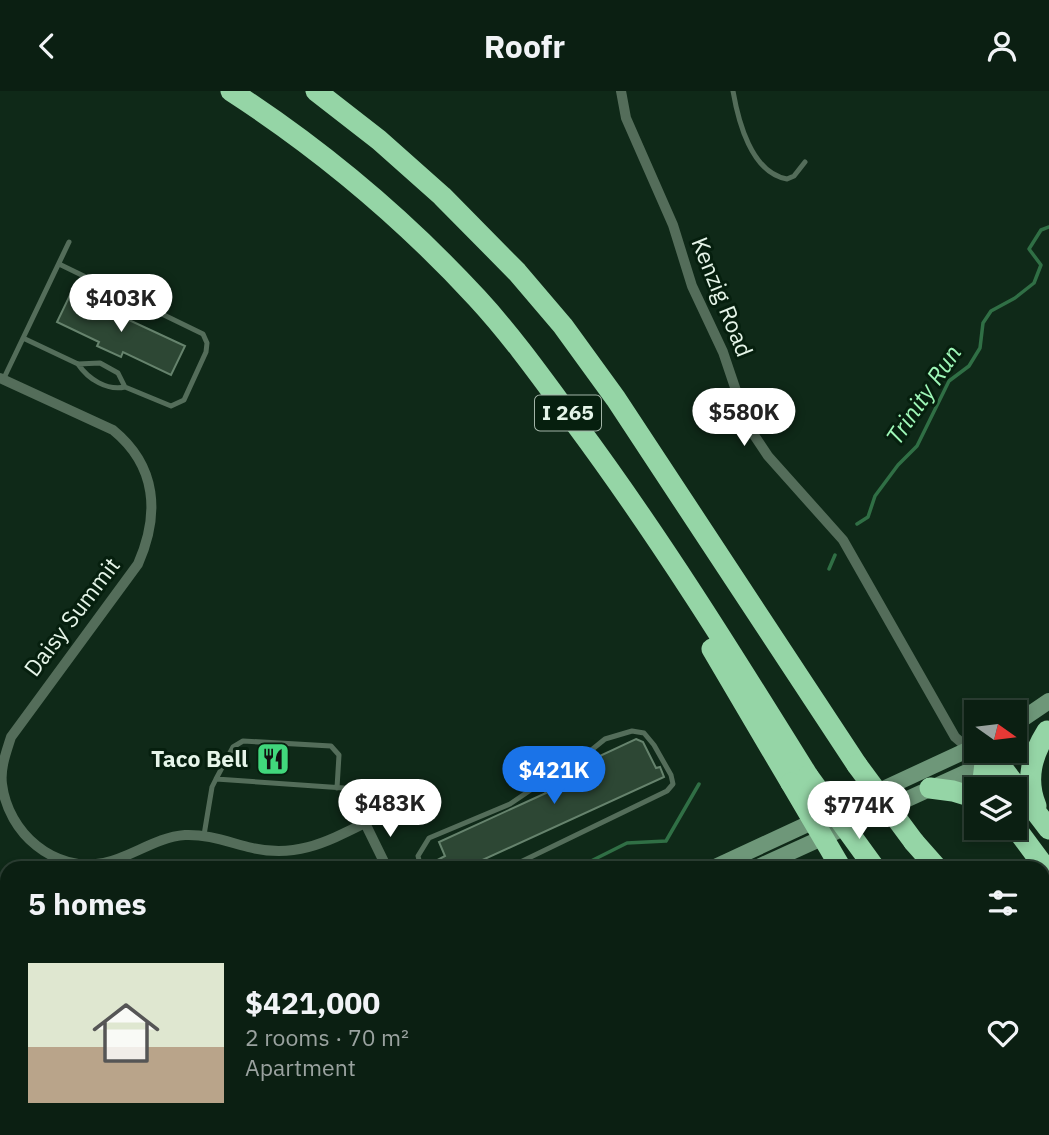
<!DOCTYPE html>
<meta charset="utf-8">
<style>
body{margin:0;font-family:"IBM Plex Sans",sans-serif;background:#14271b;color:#f1f3f6;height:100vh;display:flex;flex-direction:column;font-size:26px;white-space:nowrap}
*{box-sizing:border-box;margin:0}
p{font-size:23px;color:#9aa29f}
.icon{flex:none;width:38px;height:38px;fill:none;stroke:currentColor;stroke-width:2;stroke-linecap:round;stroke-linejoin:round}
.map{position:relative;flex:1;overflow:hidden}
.drawer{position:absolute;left:0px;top:770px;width:1050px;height:275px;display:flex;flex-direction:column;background:#0b1f12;border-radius:21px 21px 0 0;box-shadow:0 4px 10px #0003,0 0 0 2px #2b3d32}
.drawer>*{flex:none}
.needle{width:46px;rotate:104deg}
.tools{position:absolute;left:964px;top:609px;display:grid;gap:14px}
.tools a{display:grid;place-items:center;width:63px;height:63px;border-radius:0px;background:#0b1f12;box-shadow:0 4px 10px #0003,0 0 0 2px #2b3d32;font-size:35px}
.price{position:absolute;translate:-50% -60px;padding:0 16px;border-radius:24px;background:#fff;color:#222;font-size:23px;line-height:46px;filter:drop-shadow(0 2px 4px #0008)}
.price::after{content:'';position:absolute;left:50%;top:42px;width:21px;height:16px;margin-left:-10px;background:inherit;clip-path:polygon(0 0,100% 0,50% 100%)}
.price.selected{background:#1a73e8;color:#fff}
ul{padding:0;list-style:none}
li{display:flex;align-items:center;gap:21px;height:175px;padding:0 28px}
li+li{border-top:2px solid #2b3d32}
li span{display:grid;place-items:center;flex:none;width:196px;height:140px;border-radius:0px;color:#555}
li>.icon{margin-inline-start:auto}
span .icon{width:84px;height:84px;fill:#fffc;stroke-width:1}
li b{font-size:30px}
h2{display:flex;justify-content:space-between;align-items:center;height:84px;padding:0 28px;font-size:30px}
header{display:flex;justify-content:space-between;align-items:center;height:91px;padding:0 28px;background:#0b1f12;font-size:32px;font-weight:700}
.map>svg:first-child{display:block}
</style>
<header><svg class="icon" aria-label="back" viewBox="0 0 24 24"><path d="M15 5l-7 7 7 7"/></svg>Roofr<svg class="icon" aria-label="person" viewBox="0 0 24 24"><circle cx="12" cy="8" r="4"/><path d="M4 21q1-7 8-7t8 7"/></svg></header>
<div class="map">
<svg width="1049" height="1044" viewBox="0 0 1049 1044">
<rect width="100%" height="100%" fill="#0f2918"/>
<path fill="#13341e" d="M0 843 7 852V1038H107L93 1044H0Z"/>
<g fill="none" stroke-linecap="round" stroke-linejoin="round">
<path stroke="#306f45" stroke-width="3.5" d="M857 433 868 426 875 405 898 374 917 355 949 290 969 275 980 257 983 232 991 220 1015 207 1034 192 1041 174 1029 158 1041 139 1049 136
M829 478 835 464
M577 777 627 752 666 750 699 693"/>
</g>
<path fill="#2d4734" stroke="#66836d" stroke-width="2" d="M71 202 185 255 171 284 123 261 121 266 97 255 99 251 57 231Z
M636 648 643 651 656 677 660 676 664 686 465 777H426V775L445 765 439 751 546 702 543 697 591 675 589 670Z"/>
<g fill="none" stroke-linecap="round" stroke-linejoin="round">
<path stroke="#546d5a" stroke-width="5" d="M733 0C738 29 751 82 787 88L794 85 805 71
M23 247 78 273 100 272 118 282 125 296 171 315 184 309 206 261 207 252 203 243 59 173
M78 273C88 288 107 300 125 296
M3 289 69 151
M216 688 233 656 243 650 331 655 339 664 337 697
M204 744 212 696 216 688 344 697
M421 777 418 765 429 747 510 713 560 679 573 674 605 648 632 640 644 642 654 654 671 684 673 693 667 700 508 777
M0 822 7 838
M0 1000 7 997
M44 1038 48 1044
M114 1038 117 1044
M148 1038 151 1044
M191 1038 196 1044
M389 1038 392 1044
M430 1038 433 1044
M447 1038 450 1044
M90 1044 104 1038
M319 1044 331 1038
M545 1044 554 1040 556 1044"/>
<path stroke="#546d5a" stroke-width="10" d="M621 0 626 27 673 134 692 195 723 261 748 335 768 365 843 449 955 646 969 658
M0 287 113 339C157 375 160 423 138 473L11 646C6 662 0 677 2 693 8 742 54 782 104 772 132 766 156 746 185 744 207 743 228 751 248 756 294 768 325 752 365 732L387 777
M239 1038 242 1044"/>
<path stroke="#546d5a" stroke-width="14" d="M514 1038 517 1044"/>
<path stroke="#6e9779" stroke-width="16" d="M1015 633 1049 610
M713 777 976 655
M756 777 1013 660
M165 1044 180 1038"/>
<path stroke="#95d5a6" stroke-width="21" d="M231 0C322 59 404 128 477 207 513 246 544 290 575 332 659 445 734 566 808 685
M316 0 379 49 442 105 517 181 563 235 616 308 857 674
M712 558 791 692
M930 697 953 700 976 707
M988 698 983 689 985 672 1003 678 1049 738
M1036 715C1025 688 1032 664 1047 640
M1015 736 1049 782
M914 751 937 777
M1043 893 1049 899
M1043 959 1049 964
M1043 1018 1049 1021"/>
<path stroke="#95d5a6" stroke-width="21" d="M857 674 914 751
M808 685 874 776
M791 692 841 777"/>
</g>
<defs>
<symbol id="restaurant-square" viewBox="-11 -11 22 22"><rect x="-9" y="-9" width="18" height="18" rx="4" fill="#41d77c" stroke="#061f0e"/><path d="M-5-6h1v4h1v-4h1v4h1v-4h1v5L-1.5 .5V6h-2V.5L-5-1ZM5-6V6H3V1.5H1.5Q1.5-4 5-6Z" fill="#111"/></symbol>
</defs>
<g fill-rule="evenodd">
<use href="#restaurant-square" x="254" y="649" width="38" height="38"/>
</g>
<g text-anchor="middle" stroke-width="6" stroke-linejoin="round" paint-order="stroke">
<rect fill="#061f0e" stroke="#a2b4a7" stroke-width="2" x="535" y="304.5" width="66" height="35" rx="5"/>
<g font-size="21" font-weight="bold" fill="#e5f4e8">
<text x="568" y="329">I 265</text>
</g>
<g font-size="23" fill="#e5f4e8" stroke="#061f0e">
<text transform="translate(722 206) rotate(68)" y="8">Kenzig Road</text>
<text transform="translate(72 526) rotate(-53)" y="8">Daisy Summit</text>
</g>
<g font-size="23" font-weight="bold" fill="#e5f4e8" stroke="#061f0e" text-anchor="end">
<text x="248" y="676">Taco Bell</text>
</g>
<g font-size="24" font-style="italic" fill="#9ff8b8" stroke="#061f0e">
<text transform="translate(924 304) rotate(-56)" y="8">Trinity Run</text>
</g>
</g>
</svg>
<div class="tools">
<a><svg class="needle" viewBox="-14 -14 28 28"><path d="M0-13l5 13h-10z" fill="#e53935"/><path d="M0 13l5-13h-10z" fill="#9aa29f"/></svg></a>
<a><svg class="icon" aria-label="layers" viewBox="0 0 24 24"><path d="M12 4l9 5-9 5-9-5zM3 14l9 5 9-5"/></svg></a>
</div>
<b class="price" style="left:121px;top:243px">$403K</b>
<b class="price" style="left:744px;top:357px">$580K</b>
<b class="price selected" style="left:554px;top:715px">$421K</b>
<b class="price" style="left:390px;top:748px">$483K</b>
<b class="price" style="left:859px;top:750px">$774K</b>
<section class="drawer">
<h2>5 homes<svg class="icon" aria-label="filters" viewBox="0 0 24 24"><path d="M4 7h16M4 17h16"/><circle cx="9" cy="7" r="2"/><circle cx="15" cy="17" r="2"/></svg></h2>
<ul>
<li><span style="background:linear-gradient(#dfe7d0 60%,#b9a48a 0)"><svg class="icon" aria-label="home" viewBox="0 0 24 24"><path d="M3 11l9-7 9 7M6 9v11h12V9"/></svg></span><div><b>$421,000</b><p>2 rooms · 70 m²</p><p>Apartment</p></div><svg class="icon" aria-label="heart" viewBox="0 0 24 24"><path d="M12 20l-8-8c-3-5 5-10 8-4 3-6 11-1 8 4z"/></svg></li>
</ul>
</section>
</div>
